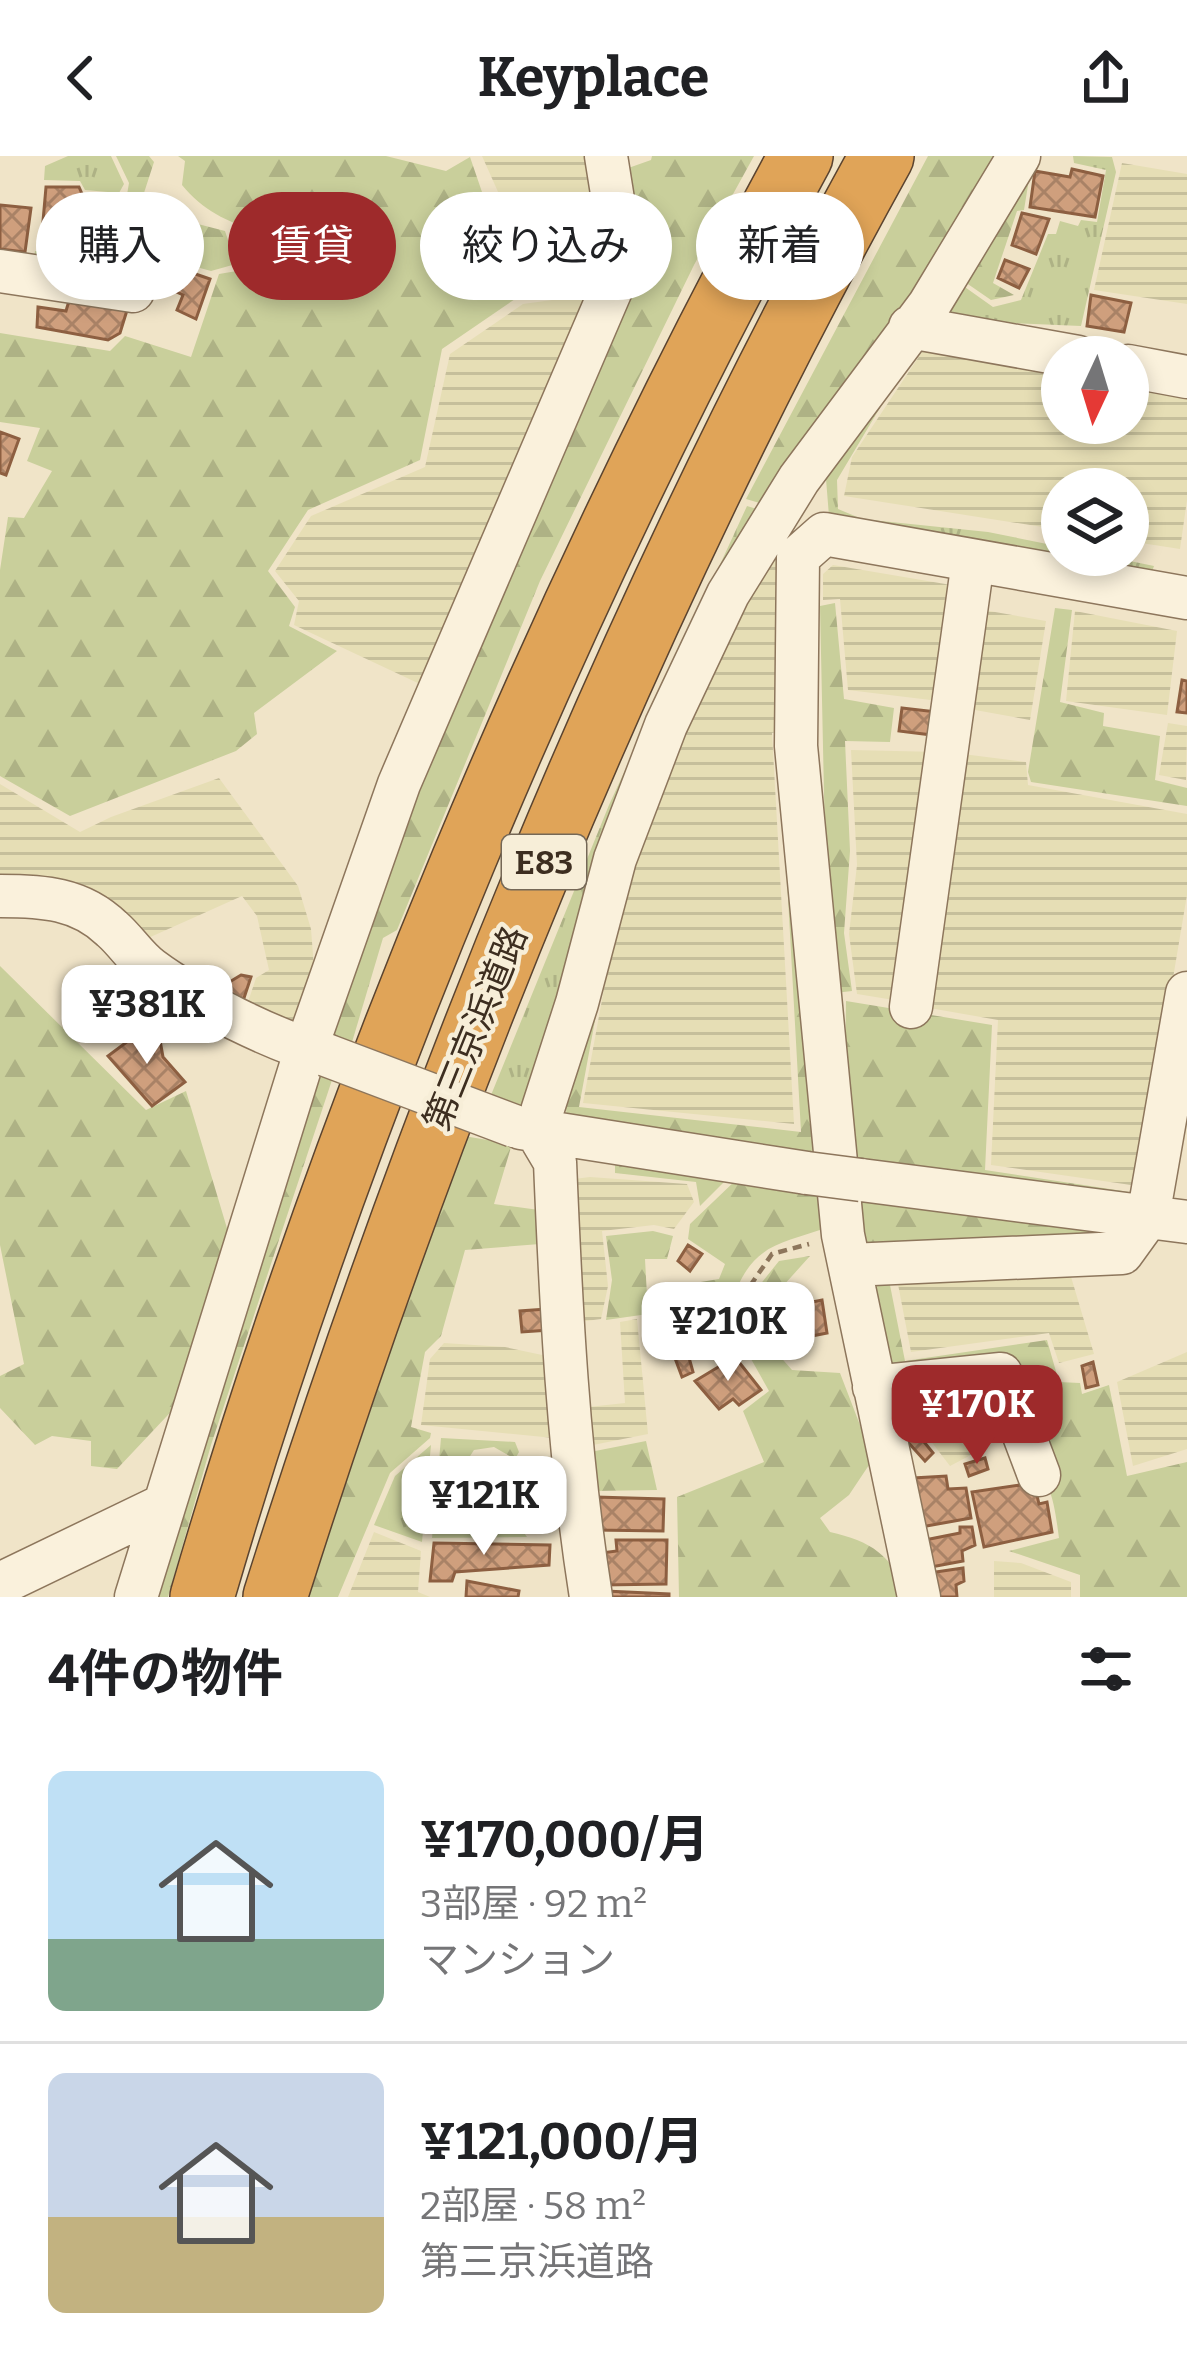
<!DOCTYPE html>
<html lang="ja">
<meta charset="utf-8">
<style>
body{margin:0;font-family:Bitter,"Noto Sans JP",serif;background:#f6f6f6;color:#202124;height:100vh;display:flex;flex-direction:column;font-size:45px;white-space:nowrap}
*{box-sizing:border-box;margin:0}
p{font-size:39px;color:#757577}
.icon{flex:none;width:66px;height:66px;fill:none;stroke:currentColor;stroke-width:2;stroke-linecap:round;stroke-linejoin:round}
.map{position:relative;height:1441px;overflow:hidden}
.drawer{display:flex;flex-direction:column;background:#fff;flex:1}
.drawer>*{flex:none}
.guide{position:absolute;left:36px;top:36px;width:1116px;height:108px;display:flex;gap:24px}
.needle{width:78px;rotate:184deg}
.fabs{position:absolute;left:1041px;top:180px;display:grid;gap:24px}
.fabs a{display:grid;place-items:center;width:108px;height:108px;border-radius:50%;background:#fff;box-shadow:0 6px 18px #0003;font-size:60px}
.price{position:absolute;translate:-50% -102px;padding:0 27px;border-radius:24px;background:#fff;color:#222;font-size:39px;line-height:78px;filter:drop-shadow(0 3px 6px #0008)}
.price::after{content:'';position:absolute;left:50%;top:72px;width:36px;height:27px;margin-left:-18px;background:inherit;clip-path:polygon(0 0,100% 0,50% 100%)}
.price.current{background:#9e2a2b;color:#fff}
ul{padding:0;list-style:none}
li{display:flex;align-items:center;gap:36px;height:300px;padding:0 48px}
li+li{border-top:3px solid #e0e0e0}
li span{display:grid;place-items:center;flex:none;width:336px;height:240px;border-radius:18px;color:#555}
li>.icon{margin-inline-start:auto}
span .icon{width:144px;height:144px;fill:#fffc;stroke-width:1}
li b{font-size:51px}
h2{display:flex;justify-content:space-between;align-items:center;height:144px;padding:0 48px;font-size:51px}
.chip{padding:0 42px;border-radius:54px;background:#fff;box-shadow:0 6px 18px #0003;font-size:42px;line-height:108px}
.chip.current{background:#9e2a2b;color:#fff}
header{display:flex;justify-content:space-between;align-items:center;height:156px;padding:0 48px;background:#fff;font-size:54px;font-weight:700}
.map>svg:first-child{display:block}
</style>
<header><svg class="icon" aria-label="back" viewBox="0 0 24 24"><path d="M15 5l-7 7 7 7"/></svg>Keyplace<svg class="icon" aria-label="share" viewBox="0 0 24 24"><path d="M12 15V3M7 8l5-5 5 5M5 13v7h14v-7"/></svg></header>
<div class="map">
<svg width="1187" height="1441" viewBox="0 0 1187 1441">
<defs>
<pattern id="farmland-rules" width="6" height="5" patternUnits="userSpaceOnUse" patternTransform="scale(3)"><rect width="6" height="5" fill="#e6deb5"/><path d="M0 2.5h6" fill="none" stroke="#c6bf9b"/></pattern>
<pattern id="grass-tufts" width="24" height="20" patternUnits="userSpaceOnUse" patternTransform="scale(3)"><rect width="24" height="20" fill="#c9cf9b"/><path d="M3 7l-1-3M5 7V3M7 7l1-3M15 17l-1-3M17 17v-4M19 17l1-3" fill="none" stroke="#aeb285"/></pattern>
<pattern id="forest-firs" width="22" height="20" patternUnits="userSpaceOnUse" patternTransform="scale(3)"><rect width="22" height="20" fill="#c9cf9b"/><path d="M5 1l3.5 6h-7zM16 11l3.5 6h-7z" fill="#aeb285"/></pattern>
<pattern id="building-cross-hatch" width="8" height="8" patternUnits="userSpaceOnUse" patternTransform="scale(3)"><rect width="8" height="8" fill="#cf9f7d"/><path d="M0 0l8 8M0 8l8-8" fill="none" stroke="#a98266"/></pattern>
</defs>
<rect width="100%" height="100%" fill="#f0e4c8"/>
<path fill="url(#farmland-rules)" d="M482 0H586L605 107 422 529 294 469 299 445 275 415 311 360 425 311 450 198 523 148 552 144 551 94H524Z
M1122 7 1187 18V148L1094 134Z
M924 193 1062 215V267H1128V225L1187 234V344L1180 393 1128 385V333H1062V374L844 340 852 301Z
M764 399 784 406 785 573 772 577 794 968 583 947 620 746 651 649Z
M833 409 963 431 947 546 848 534 840 443 823 444V418Z
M978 453 1046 465 1030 564 964 552Z
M1075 455 1177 475 1167 559 1066 545Z
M1168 567 1187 570 1186 624 1159 619Z
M851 594 940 596 906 846 857 838 849 778 857 709Z
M955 597 1026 606 1028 629 1187 658V739L1138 1030 991 1009 998 864 918 850Z
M219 622 298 730 311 773 315 824 297 868 247 849 256 822 269 814 257 760 242 740 146 783 0 727V628L80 676 111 661Z
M590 1021 687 1028 694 1046 674 1073 654 1069 602 1075 608 1130 601 1163 571 1167 574 1023Z
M1069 1114 1094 1198 1059 1207 1049 1177 911 1196 897 1123Z
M637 1163 648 1278 583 1291 579 1252 625 1247 620 1166Z
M444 1187 505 1191 547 1200 554 1282 421 1269 430 1203Z
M1187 1196V1293L1133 1310 1117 1226Z
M963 1252 986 1291 950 1310 920 1271Z
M374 1376 421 1395 418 1436 430 1441H348Z
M994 1405 1021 1407 1071 1426V1441H994Z"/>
<path fill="url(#grass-tufts)" d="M68 0H111L124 28 119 37 85 34 80 25 44 24 45 10Z
M1073 0 1112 1 1116 16 1081 170 945 164 962 129 993 151 1021 144 1048 78H1056L1060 65 1078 70 1081 64 1097 66 1106 14 1074 7Z
M906 208 837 324 838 353 862 363 988 376 1062 391V399H1101L1154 410 1150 421 829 360 826 323Z
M747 350 760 354 523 955 489 944 609 649Z
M615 1003 732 1018 700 1050 696 1026 615 1017Z
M431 1289 422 1386 374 1369 395 1320Z"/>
<path fill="url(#forest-firs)" d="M116 0H149L154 6 143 40 194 67 225 75 236 108 211 115 178 106 169 113 140 105 134 125 33 110 35 95 116 102 129 27Z
M178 0H386L446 15 470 1 518 141 442 193 420 304 308 354 268 415 295 451 289 470 337 495 254 557 257 578 236 595 70 660 0 620V414L8 361 24 362 52 315 27 305 40 272 0 266V177L110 195 125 180 191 201 219 118 307 103 312 89C262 76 215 70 182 29L185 5Z
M652 0H754L694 109 540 425 397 774 383 782 350 893 320 882 404 633 632 106 617 16 651 4Z
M928 0H1002L955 80 763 348 746 343Z
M1028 0H1041L1030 17 1024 54 1017 55 993 127 1014 139 991 144 962 124Z
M835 447 844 543 894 552 890 586 845 585 850 695 844 777 852 835 835 837 827 778 820 450Z
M1055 452 1072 454 1060 546 1104 557 1103 570 1160 580 1155 624 1187 632V650L1031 626 1028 616Z
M779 580 825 1003 567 967 566 952 601 832 579 951 801 976Z
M0 810 146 954 186 935 232 1089 183 1243 117 1313 91 1310V1285L52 1280 35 1289 0 1252V1220L24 1208 0 1089Z
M846 845 992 869 985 1014 1136 1037 1134 1045 844 1009Z
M309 915 332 924 211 1289 168 1441H148Z
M464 980 512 988 494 1048 539 1054 540 1088 465 1094 441 1180 425 1196 411 1271 431 1277 430 1282 390 1317 338 1441H307Z
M737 1023 826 1033 829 1071C777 1089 751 1088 732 1146L670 1148V1131L719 1123 725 1108 688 1083 690 1068Z
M843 1033 1115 1069 1116 1079 858 1090Z
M653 1075 673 1080 667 1103H645L648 1158 606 1164 612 1124 606 1080Z
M810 1100 774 1140 769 1188 792 1214 840 1217 873 1303 849 1339 820 1362 830 1376C870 1385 894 1399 906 1441H679L677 1341 764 1306 743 1255 769 1235 742 1187 738 1156 779 1105Z
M888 1119 905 1205 1047 1184 1059 1226 1080 1227 1082 1238 1109 1229 1127 1320 1187 1306V1441H1080V1419L1009 1395 1059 1382C1054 1347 1052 1309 1010 1304L994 1240 884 1214 865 1124Z
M441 1282 515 1286 519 1296 515 1303 494 1291 474 1294 457 1320 464 1338 478 1342 502 1331 503 1341 493 1349V1362L516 1365 527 1381 432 1382Z
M646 1285 657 1334 593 1335 585 1297Z"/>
<path fill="url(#building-cross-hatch)" stroke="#8d5f41" stroke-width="3" d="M1072 13 1103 20 1095 61 1030 51 1035 15 1070 21Z
M46 31H79L83 40 118 41 111 95 41 88Z
M0 49 31 52 25 96 0 93Z
M1022 57 1049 63 1036 98 1012 89Z
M1005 104 1029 113 1019 132 998 122Z
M178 112 210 123 196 163 177 154 183 139 168 132Z
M71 138 128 151 120 177 108 184 37 171 38 151 66 155Z
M1091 139 1131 147 1124 176 1087 170Z
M0 276 19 283 6 319 0 317Z
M1182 524 1187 525V557L1177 556Z
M902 552 937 556 932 579 899 575Z
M241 819 251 821 241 851 213 836Z
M158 873 163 901 185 926 152 950 108 900 136 879Z
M688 1089 702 1098 690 1115 678 1105Z
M822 1144 827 1177 782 1186 778 1153Z
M546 1153 549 1174 522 1176 520 1155Z
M696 1160 703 1192 688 1198 693 1216 682 1221 663 1170Z
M735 1201 761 1234 739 1249 733 1243 719 1253 695 1225Z
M1093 1206 1098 1229 1086 1232 1082 1210Z
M916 1276 933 1297 925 1305 906 1284Z
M985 1302 988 1313 969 1320 965 1308Z
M946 1320 948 1333 966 1332 971 1362 921 1371 914 1322Z
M1034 1327 1039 1348 1047 1346 1052 1376 984 1391 972 1336Z
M595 1341 664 1343 663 1375 594 1374Z
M960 1371H972L975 1389 962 1395 963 1405 931 1411 925 1384 960 1377Z
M616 1384H667L666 1428 603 1429 601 1397 617 1395Z
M434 1387 550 1389 549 1409 455 1416 452 1425H430Z
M963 1412 964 1425 956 1429 957 1441H934L929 1417Z
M467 1425 519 1435 518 1441H466Z
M605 1435 669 1438V1441H605Z"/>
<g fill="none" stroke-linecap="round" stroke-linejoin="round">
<defs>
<path id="minor" d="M0 115 133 135
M910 171 1078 201
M1128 210 1187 221
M0 740C43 740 80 742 112 773 126 785 136 802 151 813 194 845 275 885 326 899
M911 851 973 405
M521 972 807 1017
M861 1024 1187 1066
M850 1109 1122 1097 1148 1061 1187 837
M874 1231 1001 1218 1039 1319
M0 1428 164 1349
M136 1441 306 893 399 628 623 106 606 0
M591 1441C568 1296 561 1152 555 1006L536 974 577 847 615 703 666 569 728 438 799 323 929 149 1019 0
M919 1441 843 1079 796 590 798 401 824 378 1187 442"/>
<path id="highway" d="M202 1441C345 949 556 450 801 0
M275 1441C432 944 629 457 882 0"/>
</defs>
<use href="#minor" stroke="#8d765c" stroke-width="45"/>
<use href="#highway" stroke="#5b4430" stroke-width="66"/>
<path stroke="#8d765c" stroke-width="4.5" stroke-dasharray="9 6" stroke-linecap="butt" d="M659 1157 732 1156 772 1098 809 1088"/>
<use href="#minor" stroke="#faf1dc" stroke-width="42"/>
<use href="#highway" stroke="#e0a458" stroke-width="63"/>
<defs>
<path id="minor-bridge" d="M326 899 514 970
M807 1017 861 1024"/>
</defs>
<use href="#minor-bridge" stroke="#8d765c" stroke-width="45" stroke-linecap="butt"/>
<use href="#minor-bridge" stroke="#faf1dc" stroke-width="42"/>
</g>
<g text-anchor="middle" stroke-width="9" stroke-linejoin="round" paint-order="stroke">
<rect fill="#f7eed8" stroke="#756857" stroke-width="3" x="502" y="679" width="84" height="54" rx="9"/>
<g font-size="33" font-weight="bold" fill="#3d2e20">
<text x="544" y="718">E83</text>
</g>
<g font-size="36" fill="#3d2e20" stroke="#f7eed8">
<text transform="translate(475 872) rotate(-68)" y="13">第三京浜道路</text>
</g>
</g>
</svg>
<div class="fabs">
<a><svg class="needle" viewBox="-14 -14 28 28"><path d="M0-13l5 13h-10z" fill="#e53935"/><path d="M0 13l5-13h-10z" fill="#757577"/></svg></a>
<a><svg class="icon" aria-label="layers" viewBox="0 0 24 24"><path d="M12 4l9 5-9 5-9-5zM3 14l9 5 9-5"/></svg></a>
</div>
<b class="price" style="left:147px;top:911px">¥381K</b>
<b class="price" style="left:728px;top:1228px">¥210K</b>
<b class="price current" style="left:977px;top:1311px">¥170K</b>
<b class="price" style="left:484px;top:1402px">¥121K</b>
<div class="guide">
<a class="chip">購入</a>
<a class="chip current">賃貸</a>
<a class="chip">絞り込み</a>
<a class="chip">新着</a>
</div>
</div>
<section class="drawer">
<h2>4件の物件<svg class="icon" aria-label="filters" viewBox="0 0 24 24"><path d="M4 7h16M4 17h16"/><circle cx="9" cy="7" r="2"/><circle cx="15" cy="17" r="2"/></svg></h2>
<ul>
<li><span style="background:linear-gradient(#bfe0f5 70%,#7fa58c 0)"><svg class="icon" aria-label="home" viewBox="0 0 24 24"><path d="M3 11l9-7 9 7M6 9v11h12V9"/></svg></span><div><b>¥170,000/月</b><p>3部屋 · 92 m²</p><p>マンション</p></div></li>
<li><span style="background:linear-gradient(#c9d6e8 60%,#c2b280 0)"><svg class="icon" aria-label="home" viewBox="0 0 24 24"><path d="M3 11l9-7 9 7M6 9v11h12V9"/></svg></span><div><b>¥121,000/月</b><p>2部屋 · 58 m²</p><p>第三京浜道路</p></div></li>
</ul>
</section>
